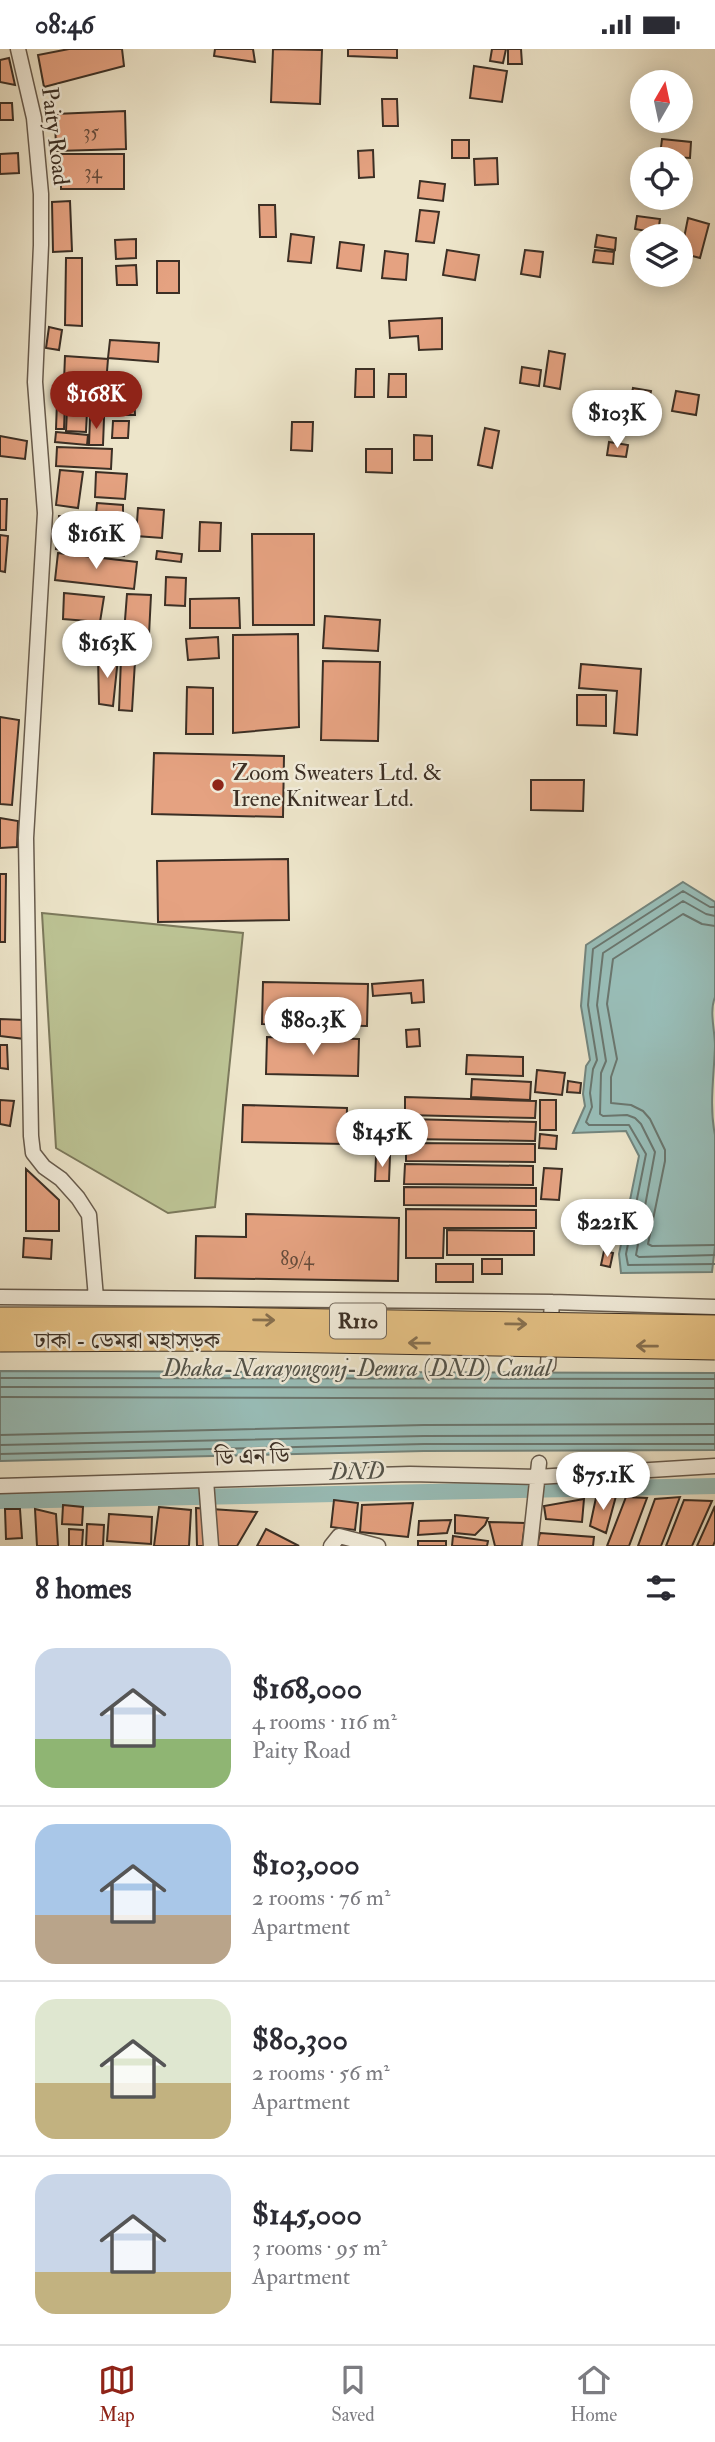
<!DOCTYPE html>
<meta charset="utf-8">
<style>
body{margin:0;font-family:"IM FELL Double Pica","Noto Serif Bengali",serif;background:#f2f2f3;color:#2b2b33;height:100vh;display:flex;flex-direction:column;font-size:26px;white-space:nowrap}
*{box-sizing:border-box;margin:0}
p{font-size:23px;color:#7c7c81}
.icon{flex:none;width:38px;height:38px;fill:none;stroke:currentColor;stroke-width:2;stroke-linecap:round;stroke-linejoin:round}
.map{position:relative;height:1497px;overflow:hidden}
.side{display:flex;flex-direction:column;background:#fff;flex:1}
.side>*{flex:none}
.needle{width:46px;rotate:9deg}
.buttons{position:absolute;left:630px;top:21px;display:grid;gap:14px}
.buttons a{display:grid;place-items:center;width:63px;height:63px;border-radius:50%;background:#fff;box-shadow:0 4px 18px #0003;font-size:35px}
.price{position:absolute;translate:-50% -60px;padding:0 16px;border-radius:24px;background:#fff;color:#222;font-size:23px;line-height:46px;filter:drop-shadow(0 2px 4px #0008)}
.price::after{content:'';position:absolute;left:50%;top:42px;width:21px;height:16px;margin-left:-10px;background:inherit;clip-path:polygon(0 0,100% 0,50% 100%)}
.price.on{background:#8f2418;color:#fff}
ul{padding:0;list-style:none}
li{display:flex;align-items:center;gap:21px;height:175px;padding:0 35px}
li+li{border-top:2px solid #e1e1e2}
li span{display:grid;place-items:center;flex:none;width:196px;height:140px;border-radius:21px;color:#555}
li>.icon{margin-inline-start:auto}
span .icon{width:84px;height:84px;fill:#fffc;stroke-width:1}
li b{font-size:30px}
h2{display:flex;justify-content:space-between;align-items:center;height:84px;padding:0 35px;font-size:30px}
.status{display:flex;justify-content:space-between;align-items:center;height:49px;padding:0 35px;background:#fff;direction:ltr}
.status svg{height:19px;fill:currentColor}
.menu{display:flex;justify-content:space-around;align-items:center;height:98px;border-top:2px solid #e1e1e2;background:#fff;font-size:19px;color:#7c7c81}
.menu a{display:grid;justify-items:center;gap:4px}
.menu .on{color:#8f2418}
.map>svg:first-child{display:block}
</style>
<div class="status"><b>08:46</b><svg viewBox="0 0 49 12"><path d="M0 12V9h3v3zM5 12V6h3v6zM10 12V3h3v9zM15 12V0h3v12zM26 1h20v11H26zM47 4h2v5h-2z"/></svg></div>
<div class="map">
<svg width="715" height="1497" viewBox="0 0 715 1497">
<rect width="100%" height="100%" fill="#ede5ca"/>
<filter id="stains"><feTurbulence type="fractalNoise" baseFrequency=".00286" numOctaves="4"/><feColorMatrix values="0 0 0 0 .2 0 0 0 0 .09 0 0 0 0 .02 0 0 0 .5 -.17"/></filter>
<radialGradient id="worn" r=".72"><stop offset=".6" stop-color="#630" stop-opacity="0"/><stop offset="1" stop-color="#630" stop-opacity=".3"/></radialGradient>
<path fill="#bcc394" stroke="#7c795c" stroke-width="2" d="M42 864 243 884 215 1158 168 1164 56 1099Z"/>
<path fill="#99bfba" stroke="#73857e" stroke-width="2" d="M683 833 715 853V948C709 963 715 981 715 997 714 1027 709 1057 715 1086V1197L712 1223 621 1224 619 1205 639 1107 626 1082 573 1084 585 1057 583 1045 586 1017 590 1011 581 957 586 896Z
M0 1322 715 1324V1401L424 1402 0 1412Z"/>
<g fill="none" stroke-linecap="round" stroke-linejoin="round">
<path stroke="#6a7770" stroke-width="2" d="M715 858H710L683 842 593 900 588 956 597 1011 593 1020 590 1044 592 1058 586 1073 589 1076H629L646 1105 626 1205 628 1216 715 1215
M715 867 706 865 683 852 603 904 597 956 606 1012 601 1024 600 1065 603 1067 627 1066 635 1069 641 1075 655 1103 636 1206 639 1208 715 1206
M715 877 702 875 683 865 613 910 607 955 617 1010 611 1028V1054L631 1056 643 1062 650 1070 665 1101V1112L648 1195 652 1197 715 1196
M0 1329 715 1330
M0 1338 715 1339
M0 1348 715 1350
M0 1386 424 1376 715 1375
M0 1396 424 1387 715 1386
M0 1405 424 1395H715"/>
<path stroke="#99bfba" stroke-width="16" d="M0 1452 715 1437"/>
</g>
<path fill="#e5a281" stroke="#3b2f25" stroke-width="2" d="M69 0H122L124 17 44 38 38 6Z
M215 0H253L255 13 214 7Z
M273 0 322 1 320 55 271 53Z
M348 0H397V9L348 7Z
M492 0H506L503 14 490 12Z
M508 0H521L522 15H508Z
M9 9 15 36 0 33V11Z
M474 17 507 22 502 53 470 49Z
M382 50H397L398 77H383Z
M0 54H12L13 71H0Z
M125 62 126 100 56 102 55 65Z
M662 90 691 93 690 109 660 107Z
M452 91H469V109H452Z
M373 101 374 128 359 129 358 102Z
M18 104 19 124 0 125V105Z
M61 105H124V140H61Z
M497 109 498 135 475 136 474 110Z
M420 132 445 135 443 152 418 149Z
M70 152 72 202 53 203 52 153Z
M259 156H275L276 188H260Z
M420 161 439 163 434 194 416 192Z
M637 167 660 170 658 184 635 180Z
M688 169 709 175 700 209 681 204Z
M291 185 314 188 311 214 288 212Z
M597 186 616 189 615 201 595 198Z
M136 190V209L116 210 115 191Z
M340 193 364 196 361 222 337 219Z
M447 201 479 206 475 231 443 226Z
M525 201 543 203 540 228 521 225Z
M595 201 614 203 613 215 593 213Z
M385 202 408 205 406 231 382 229Z
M66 209H82V277L65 276Z
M157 212H179V244H157Z
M136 216 137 236H117L116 217Z
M442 269V300L419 301 418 287 390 289 389 272Z
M49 278 62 281 59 301 46 299Z
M110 291 159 294 158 313 108 309Z
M549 302 565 305 560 340 544 337Z
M65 307 108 310 106 335 64 332Z
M522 318 541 321 539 337 520 334Z
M356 320H374V348H355Z
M389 325H406V348H388Z
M633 339 651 342 649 352 631 349Z
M134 341 135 366H103L102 342Z
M676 342 699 346 696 366 672 362Z
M57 352 65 353 64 380H56Z
M67 361 87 362 86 383 66 382Z
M90 369H104L103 396H89Z
M113 372H129L128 389H112Z
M292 373H313L312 402 291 401Z
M485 379 499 382 492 419 478 416Z
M56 383 88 386 87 396 55 393Z
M414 386 432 387V411H414Z
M0 387 27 392 25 410 0 407Z
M609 393 628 396 626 408 607 406Z
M57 398 112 400 111 420 56 417Z
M366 400H392V424L366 423Z
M60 421 83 423 78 459 56 456Z
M96 423 127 425 125 450 95 448Z
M0 450H7L6 481H0Z
M97 454 123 456V467L96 465Z
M138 459 164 461 162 489 136 487Z
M59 467 127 474 124 507 56 500Z
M200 473 221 474 220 502H199Z
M252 485H314V576H253Z
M0 486 8 487 5 523 0 522Z
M157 502 182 505 181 513 156 510Z
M58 504 137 513 134 540 55 531Z
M166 528 186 529 185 557 165 556Z
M64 544 104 548 100 573 63 570Z
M127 545 151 546 149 586 124 584Z
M239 549 240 579H190V550Z
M325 567 380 571 378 602 323 599Z
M298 585 299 678 233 684V586Z
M218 588 219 609 188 611 186 590Z
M98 607 118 609 113 657 99 655Z
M121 610 135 612 132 662 119 661Z
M323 612 380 613 378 692 321 691Z
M581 615 641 620 637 686 614 684 617 642 579 639Z
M187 638 213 639V685H186Z
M577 646H606V677L577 676Z
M0 668 19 671 12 756 0 755Z
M154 704 284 707 283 768 152 765Z
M531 731H584L583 762 531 761Z
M0 769 18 772 17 798 0 799Z
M288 810 289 871 158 873 157 812Z
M0 825H6L5 893H0Z
M423 931 424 953 412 954 411 944 373 947 372 935Z
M263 933 368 935 367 977 262 975Z
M0 970 24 971 25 990 0 987Z
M419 980 420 997 407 998 406 981Z
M267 988 359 990 358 1027 266 1025Z
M0 996H7L8 1020 0 1019Z
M467 1006 523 1008V1027L466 1025Z
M537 1021 565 1024 562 1046 535 1043Z
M472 1030 531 1033 530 1051 471 1048Z
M568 1032 581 1034 580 1044 567 1043Z
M405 1048 536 1052 535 1069 405 1066Z
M0 1051 14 1052 10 1077 0 1075Z
M540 1051H556V1081H540Z
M243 1056 347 1059 346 1095 242 1093Z
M407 1070 536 1073 535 1092 407 1090Z
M540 1085 557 1087 556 1100 539 1099Z
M406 1094 535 1095V1113L406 1112Z
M376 1107H390L389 1132H375Z
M405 1115 533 1117V1136L404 1135Z
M544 1119 562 1120 559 1151 541 1150Z
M26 1120 59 1151V1182H26Z
M404 1138 536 1139V1157L404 1156Z
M406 1160 536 1161V1179H444L443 1209H406Z
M246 1165 399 1169 398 1232 195 1229 196 1187 246 1188Z
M447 1181 534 1182V1206H447Z
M24 1189 52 1191 51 1210 23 1208Z
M604 1202 613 1204 610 1218 601 1216Z
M482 1210H502V1225H482Z
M436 1215H473V1233H436Z
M597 1444 616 1447 606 1484 590 1477Z
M626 1448 647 1449 629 1497H607Z
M680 1448 661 1497H638L655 1450Z
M584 1450 582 1473 546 1470 544 1457Z
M334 1451 358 1454 355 1481 331 1478Z
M684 1451 712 1452 692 1497H666Z
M413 1454 408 1488 360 1483 362 1456Z
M63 1456 83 1458 82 1476 62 1475Z
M715 1457V1492L713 1497H697Z
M159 1458 191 1461 189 1497H154Z
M196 1459 257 1463 237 1497H197Z
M5 1460H20L22 1489 6 1490Z
M35 1460 56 1465 58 1497H37Z
M109 1465 152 1468 151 1495 107 1492Z
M455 1466 488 1469 485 1476 475 1486 455 1484Z
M451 1471 447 1484 418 1486 419 1472Z
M489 1473 525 1474 522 1497H495Z
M87 1475 104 1476 103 1497H86Z
M69 1480 83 1481 82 1497H69Z
M266 1480 299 1497H257Z
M540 1484 594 1488 593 1497H537Z
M453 1487 488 1492 487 1497H452Z
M418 1492H446V1497H418Z"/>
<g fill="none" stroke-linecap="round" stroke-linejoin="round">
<defs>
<path id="minor" d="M18 0 34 69 41 145V196L35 333 45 464 26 789 31 1087 33 1104 44 1118 61 1130 78 1149 89 1166 96 1249
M0 1248 552 1253 715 1258
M548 1316 552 1253
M206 1431 211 1497
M0 1437 410 1425 537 1428 715 1417
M331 1497 339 1487 378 1497
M530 1497 539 1414"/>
</defs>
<use href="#minor" stroke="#685c4e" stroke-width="17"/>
<use href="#minor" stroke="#f3eedd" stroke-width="14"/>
<defs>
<path id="primary-bridge" d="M0 1270H210L715 1278
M0 1291 210 1290 715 1299"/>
</defs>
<use href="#primary-bridge" stroke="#3b2f25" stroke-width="25" stroke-linecap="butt"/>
<use href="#primary-bridge" stroke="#e6c285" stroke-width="23"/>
</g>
<defs><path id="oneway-shaft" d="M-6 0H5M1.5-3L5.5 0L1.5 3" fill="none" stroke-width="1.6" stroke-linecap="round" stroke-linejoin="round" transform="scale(1.75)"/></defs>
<g stroke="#887150">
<use href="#oneway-shaft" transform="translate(264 1271) rotate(1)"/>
<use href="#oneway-shaft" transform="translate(516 1275) rotate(1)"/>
<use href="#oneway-shaft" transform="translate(419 1294) rotate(-179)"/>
<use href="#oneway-shaft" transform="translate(647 1297) rotate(-179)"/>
</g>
<circle fill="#8f2418" stroke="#f3eedd" stroke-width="2.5" cx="218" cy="736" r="7"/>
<g text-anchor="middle" stroke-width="5" stroke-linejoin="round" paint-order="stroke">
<g font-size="19" fill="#664c3c">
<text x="91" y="89">35</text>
<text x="93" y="129">34</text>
<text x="297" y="1216">89/4</text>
</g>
<rect fill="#f3eedd" stroke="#72685c" stroke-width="2" x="330" y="1254.5" width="56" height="35" rx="5"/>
<g font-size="21" font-weight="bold" fill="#3b2f25">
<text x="358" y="1279">R110</text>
</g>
<g font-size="23" fill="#3b2f25" stroke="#f3eedd">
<text transform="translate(56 87) rotate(83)" y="8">Paity Road</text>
<text x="127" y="1299">ঢাকা - ডেমরা মহাসড়ক</text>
<text transform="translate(252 1407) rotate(-2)" y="8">ডি এন ডি</text>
</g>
<g font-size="23" fill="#3b2f25" stroke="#f3eedd" text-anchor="start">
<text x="232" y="731">Zoom Sweaters Ltd. &amp;<tspan x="232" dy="26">Irene Knitwear Ltd.</tspan></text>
</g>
<g font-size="24" font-style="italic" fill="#52534a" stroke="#f3eedd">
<text x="357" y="1327">Dhaka-Narayongonj-Demra (DND) Canal</text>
<text transform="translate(357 1422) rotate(-1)" y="8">DND</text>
</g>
</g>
<rect width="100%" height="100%" filter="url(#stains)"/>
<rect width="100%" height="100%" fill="url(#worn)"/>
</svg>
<div class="buttons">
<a><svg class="needle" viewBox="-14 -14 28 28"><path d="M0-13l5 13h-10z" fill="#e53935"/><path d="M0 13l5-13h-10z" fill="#7c7c81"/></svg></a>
<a><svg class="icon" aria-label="locate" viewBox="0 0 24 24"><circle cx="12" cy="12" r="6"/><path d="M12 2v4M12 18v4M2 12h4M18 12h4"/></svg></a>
<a><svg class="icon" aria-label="layers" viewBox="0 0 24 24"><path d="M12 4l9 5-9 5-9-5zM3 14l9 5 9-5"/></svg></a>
</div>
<b class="price on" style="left:96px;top:382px">$168K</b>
<b class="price" style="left:617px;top:401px">$103K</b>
<b class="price" style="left:96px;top:522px">$161K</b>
<b class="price" style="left:107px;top:631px">$163K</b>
<b class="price" style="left:313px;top:1008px">$80.3K</b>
<b class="price" style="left:382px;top:1120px">$145K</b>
<b class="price" style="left:607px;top:1210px">$221K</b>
<b class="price" style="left:603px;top:1463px">$75.1K</b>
</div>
<section class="side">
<h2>8 homes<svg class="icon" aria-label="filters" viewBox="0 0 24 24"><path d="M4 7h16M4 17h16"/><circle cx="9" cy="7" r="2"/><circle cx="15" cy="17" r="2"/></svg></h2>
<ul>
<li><span style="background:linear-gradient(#c9d6e8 65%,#8fb573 0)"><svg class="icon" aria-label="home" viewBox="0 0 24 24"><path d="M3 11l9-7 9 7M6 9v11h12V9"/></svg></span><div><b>$168,000</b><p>4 rooms · 116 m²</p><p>Paity Road</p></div></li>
<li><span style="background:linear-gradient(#a9c7e8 65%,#b9a48a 0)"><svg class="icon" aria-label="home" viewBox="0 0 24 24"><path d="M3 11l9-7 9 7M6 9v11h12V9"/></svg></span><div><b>$103,000</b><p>2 rooms · 76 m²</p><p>Apartment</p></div></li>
<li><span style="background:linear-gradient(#dfe7d0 60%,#c2b280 0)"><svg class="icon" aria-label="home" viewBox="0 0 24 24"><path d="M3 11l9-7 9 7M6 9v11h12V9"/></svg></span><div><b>$80,300</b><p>2 rooms · 56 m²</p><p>Apartment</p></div></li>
<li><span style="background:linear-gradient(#c9d6e8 70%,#c2b280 0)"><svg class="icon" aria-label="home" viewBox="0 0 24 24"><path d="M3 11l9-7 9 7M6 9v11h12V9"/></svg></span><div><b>$145,000</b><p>3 rooms · 95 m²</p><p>Apartment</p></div></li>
</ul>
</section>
<nav class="menu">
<a class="on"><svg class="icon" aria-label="map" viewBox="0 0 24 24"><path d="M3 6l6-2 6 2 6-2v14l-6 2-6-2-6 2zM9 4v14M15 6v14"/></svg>Map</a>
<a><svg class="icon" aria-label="saved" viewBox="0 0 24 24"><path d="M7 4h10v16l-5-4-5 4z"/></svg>Saved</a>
<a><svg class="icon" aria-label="home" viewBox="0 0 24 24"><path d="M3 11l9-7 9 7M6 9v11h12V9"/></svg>Home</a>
</nav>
